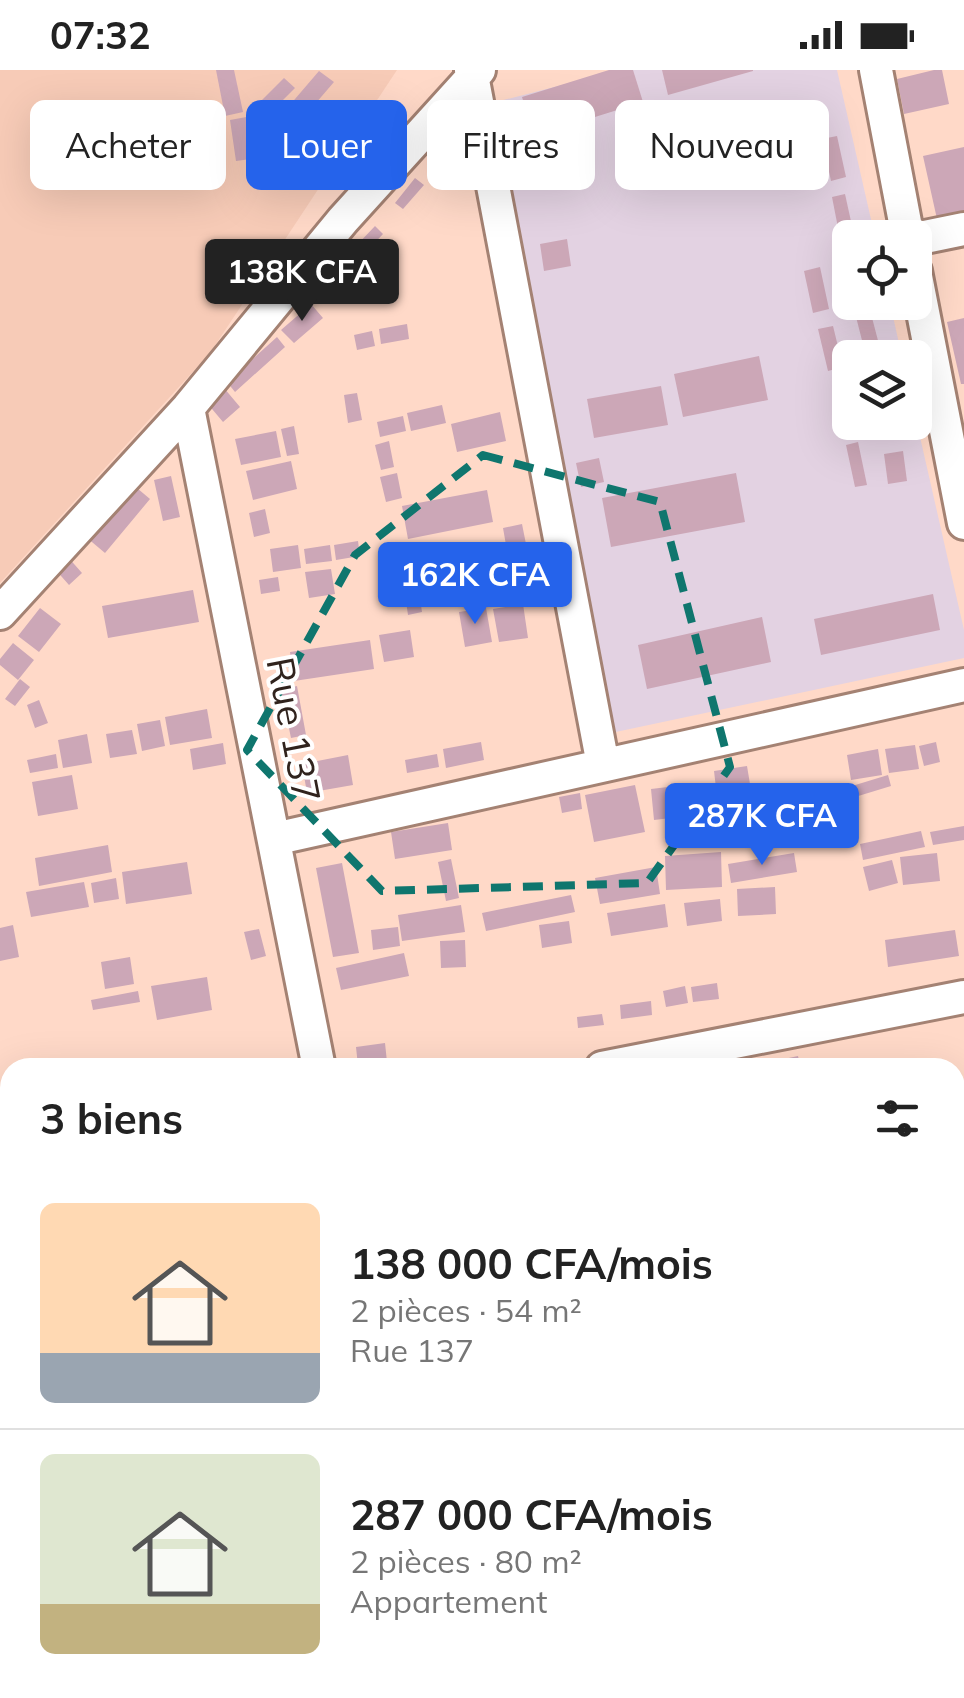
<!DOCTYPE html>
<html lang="fr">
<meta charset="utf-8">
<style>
body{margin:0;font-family:Mulish,sans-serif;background:#f2f2f2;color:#222;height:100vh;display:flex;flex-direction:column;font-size:38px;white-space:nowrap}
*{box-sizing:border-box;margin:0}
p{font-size:32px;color:#767676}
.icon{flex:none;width:55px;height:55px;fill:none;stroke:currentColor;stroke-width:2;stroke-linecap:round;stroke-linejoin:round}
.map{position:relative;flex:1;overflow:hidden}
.sheet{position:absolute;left:0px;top:988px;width:965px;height:642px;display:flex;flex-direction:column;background:#fff;border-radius:30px 30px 0 0;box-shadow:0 10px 40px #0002}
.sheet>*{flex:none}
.hud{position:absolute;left:30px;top:30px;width:905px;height:90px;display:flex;gap:20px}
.fabs{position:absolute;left:832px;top:150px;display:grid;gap:20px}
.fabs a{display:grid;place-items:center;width:100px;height:100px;border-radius:15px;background:#fff;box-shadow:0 10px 40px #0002;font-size:50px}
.price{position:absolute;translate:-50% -85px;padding:0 22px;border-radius:10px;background:#2563eb;color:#fff;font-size:32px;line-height:65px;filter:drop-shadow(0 2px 5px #0008)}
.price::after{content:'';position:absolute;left:50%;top:60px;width:30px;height:22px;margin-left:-15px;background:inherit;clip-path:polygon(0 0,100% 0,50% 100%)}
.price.selected{background:#222;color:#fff}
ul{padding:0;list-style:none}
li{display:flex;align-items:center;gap:30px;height:250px;padding:0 40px}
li+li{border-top:2px solid #e0e0e0}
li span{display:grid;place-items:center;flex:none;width:280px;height:200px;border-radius:15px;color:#555}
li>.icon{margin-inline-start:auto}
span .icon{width:120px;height:120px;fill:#fffc;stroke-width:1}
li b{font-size:42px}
h2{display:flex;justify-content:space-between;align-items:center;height:120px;padding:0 40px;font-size:42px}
.tag{padding:0 35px;border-radius:15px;background:#fff;box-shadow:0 10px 40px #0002;font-size:35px;line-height:90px}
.tag.selected{background:#2563eb;color:#fff}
.status{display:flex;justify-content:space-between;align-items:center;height:70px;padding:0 50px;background:#fff;direction:ltr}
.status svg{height:28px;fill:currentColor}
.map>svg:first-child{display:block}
</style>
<div class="status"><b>07:32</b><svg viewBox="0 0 49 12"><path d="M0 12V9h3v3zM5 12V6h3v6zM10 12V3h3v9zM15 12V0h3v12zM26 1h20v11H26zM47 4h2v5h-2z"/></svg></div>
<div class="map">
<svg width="964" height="1628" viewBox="0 0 964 1628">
<rect width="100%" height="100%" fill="#ffd9c8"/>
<path fill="#f7cbb7" d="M0 0H397L210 283 0 513Z"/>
<path fill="#e3d2e2" d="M620 0H837L875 167 850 168V232L890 233 902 287 850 288V352H915V345L964 560V588L611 663 492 33Z"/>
<path fill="#cca7b7" d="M216 0H234L243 42 225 46Z
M609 0H633L643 32 534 66 522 27Z
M662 0H753V1L668 25Z
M934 0H942L949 34 904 44 897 9Z
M319 1 334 12 297 55 283 43Z
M284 8 295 18 270 43 260 32Z
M252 46 258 88 236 91 230 50Z
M837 66 846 107 831 111 822 69Z
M964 77V143L937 149 923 86Z
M415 108 424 115 403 139 395 133Z
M845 124 854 165 840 168 832 127Z
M375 156 383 164 364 184 356 176Z
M567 169 571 196 544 201 540 174Z
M347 175 360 191 344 204 331 188Z
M820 197 829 239 813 243 804 201Z
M311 234 323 248 294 273 281 260Z
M870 240 881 282 866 286 855 243Z
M964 248V314H961L947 252Z
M407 254 409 269 381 274 379 259Z
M833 256 843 297 828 301 818 259Z
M372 261 375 276 357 280 354 265Z
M277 267 285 277 235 322 227 312Z
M759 286 768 330 683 347 674 304Z
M844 312 850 338V355L841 357 832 315Z
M661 316 668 355 594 368 587 329Z
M224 318 240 337 223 352 207 333Z
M357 323 362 350 348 353 344 325Z
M442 335 446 353 411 361 407 343Z
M500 342 506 371 457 382 451 354Z
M403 346 406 361 380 367 377 352Z
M878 352H899L901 366 880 369Z
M294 356 299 384 287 386 281 359Z
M276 361 281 387 241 395 235 369Z
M389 371 394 397 381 400 375 375Z
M858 372 867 415 855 417 846 375Z
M903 381 907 411 888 414 884 384Z
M599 388 604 412 581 417 576 393Z
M291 391 297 419 253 430 246 401Z
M397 403 402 428 386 432 380 407Z
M736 403 745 452 611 477 602 428Z
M171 406 180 447 163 451 154 410Z
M131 413 150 429 105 483 86 467Z
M487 420 493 452 408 469 402 436Z
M265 439 270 463 254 467 249 443Z
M522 454 529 489 509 492 503 458Z
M358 471 360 486 336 490 334 475Z
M447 472 449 487 424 490 423 476Z
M298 475 301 498 273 502 270 479Z
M330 475 332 491 306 494 304 479Z
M67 486 82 503 69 515 54 498Z
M415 495 422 542 408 545 401 497Z
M331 499 335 524 309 528 305 502Z
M278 507 280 521 261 524 259 510Z
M193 520 199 552 108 568 102 536Z
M933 524 940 560 821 585 814 549Z
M523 534 528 568 499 572 493 539Z
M40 538 61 554 39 582 18 566Z
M486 538 492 572 465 577 459 542Z
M762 547 771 592 647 619 638 575Z
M410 560 414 587 384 592 379 565Z
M370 570 374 599 294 611 290 582Z
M13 573 34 590 18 610 0 595V589Z
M20 609 30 617 15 636 5 629Z
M297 616 306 665 291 668 281 620Z
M39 630 48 653 35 658 27 635Z
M207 639 212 668 170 675 165 647Z
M160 650 165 676 142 681 137 654Z
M132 660 137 684 110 688 106 664Z
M87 664 92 693 63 698 58 670Z
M481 672 484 690 446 698 443 679Z
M936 672 940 692 924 696 919 676Z
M223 673 226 694 193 700 190 679Z
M915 675 919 699 889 703 885 679Z
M878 679 882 705 851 710 847 685Z
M56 684 58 698 30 703 27 690Z
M437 684 439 697 407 703 405 690Z
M348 685 353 715 307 723 302 694Z
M747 696 750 714 716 718 714 701Z
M72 705 78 739 38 746 32 712Z
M888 705 891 716 855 727 852 716Z
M693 714 696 745 654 750 651 719Z
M635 715 645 762 594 772 585 725Z
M580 723 582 739 562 743 559 727Z
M448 753 452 780 395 789 391 762Z
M964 756V770L933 775 930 762Z
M921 761 925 777 863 790 860 774Z
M108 775 112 802 39 816 35 788Z
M721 782 722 817 666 820 665 786Z
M794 783 797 802 731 813 728 794Z
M937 783 940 811 903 815 900 787Z
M451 789 459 828 446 831 438 792Z
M892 790 898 813 869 821 863 797Z
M187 792 192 824 126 834 122 802Z
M342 793 359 883 333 887 316 798Z
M656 797 660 824 600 834 595 808Z
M116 808 119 829 94 833 91 813Z
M84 812 89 837 31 847 26 822Z
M775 817 776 844 738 846 737 819Z
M571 825 575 842 486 861 482 843Z
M720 829 722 851 687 856 684 833Z
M665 834 668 857 611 866 607 843Z
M461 835 465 862 402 871 398 845Z
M569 851 572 873 542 878 539 855Z
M13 855 19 887 0 891V858Z
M398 857 400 876 373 880 371 860Z
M259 859 266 886 251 890 244 862Z
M955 860 959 886 888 897 885 870Z
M465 870 466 897 441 898 440 871Z
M404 883 409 906 341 920 336 898Z
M130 887 134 914 105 919 101 892Z
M207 907 212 940 157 950 151 916Z
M717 913 719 929 693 932 691 917Z
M685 916 688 933 666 937 663 921Z
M138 921 140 932 93 940 91 930Z
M651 931 652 945 621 949 620 935Z
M602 944 604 955 578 958 577 947Z
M385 973 387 992 358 996 356 977Z
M798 986 801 998H752V996Z
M964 1150V1180L955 1182V1152Z
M964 1238V1289L955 1291V1239Z
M10 1285V1313L0 1316V1289Z
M964 1293V1373L958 1374 955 1357V1295Z
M175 1620H242L243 1628H159L158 1623Z
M277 1620H332V1622L301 1628H278Z
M375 1620H407L408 1628H377Z
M907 1620H941L942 1628H909Z"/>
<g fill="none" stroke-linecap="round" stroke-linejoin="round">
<defs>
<path id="minor" d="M471 0 603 695
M876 0 908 168
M915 169 964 159
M915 201 964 453
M188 338 319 998
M0 543 188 338 343 150 479 0
M274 769 964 615
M602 998 964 927
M0 1109 10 1150
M955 1227 964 1225
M955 1492 964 1543
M105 1620 106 1628
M439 1620 441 1628
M771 1620 772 1628
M44 1628 52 1620"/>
</defs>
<use href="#minor" stroke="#a48273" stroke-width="38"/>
<use href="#minor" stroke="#fff" stroke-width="32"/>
</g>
<path fill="none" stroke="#0f766e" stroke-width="8" stroke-dasharray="20 12" stroke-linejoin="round" d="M483 385 660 432 730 697 647 813 382 821 247 680 355 485Z"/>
<g text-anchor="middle" stroke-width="8" stroke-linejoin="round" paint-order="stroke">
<g font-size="38" fill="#30231d" stroke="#fff">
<text transform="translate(293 660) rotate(79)" y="13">Rue 137</text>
</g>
</g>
</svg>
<div class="fabs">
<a><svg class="icon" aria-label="locate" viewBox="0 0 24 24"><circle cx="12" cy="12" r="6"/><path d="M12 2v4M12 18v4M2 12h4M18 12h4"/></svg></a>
<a><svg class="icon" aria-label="layers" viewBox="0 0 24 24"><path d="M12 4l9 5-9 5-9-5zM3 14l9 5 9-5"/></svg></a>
</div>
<b class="price selected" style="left:302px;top:254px">138K CFA</b>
<b class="price" style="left:475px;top:557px">162K CFA</b>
<b class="price" style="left:762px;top:798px">287K CFA</b>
<div class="hud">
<a class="tag">Acheter</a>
<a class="tag selected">Louer</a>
<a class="tag">Filtres</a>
<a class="tag">Nouveau</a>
</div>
<section class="sheet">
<h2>3 biens<svg class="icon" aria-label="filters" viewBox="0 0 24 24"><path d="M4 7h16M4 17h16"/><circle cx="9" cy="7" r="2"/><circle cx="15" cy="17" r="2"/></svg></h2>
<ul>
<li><span style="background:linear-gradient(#ffd9b3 75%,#9aa5b1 0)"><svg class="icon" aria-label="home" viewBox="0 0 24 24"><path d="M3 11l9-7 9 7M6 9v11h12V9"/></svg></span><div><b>138 000 CFA/mois</b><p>2 pièces · 54 m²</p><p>Rue 137</p></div></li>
<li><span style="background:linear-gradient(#dfe7d0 75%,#c2b280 0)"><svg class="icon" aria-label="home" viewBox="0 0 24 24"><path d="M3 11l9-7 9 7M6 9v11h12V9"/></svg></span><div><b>287 000 CFA/mois</b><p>2 pièces · 80 m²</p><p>Appartement</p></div></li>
</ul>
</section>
</div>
